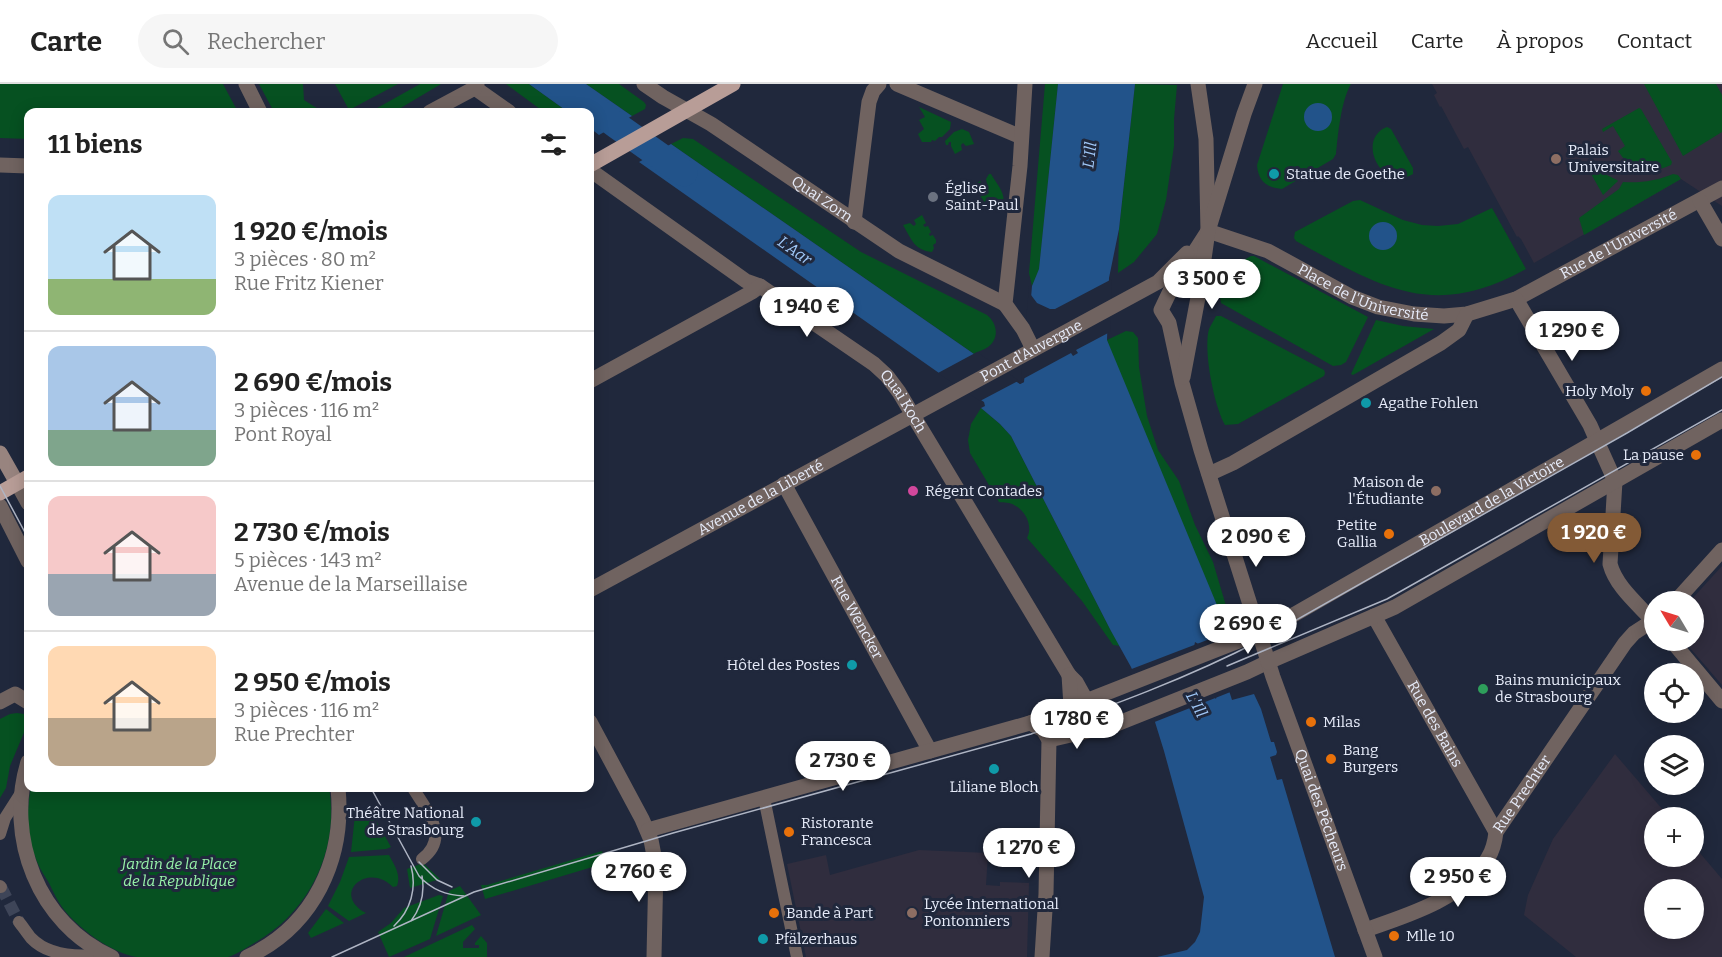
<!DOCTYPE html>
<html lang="fr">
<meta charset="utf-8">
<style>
body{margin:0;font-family:Bitter,serif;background:#f6f6f6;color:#222;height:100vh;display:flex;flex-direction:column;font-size:22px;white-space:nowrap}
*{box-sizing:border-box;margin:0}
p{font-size:20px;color:#767676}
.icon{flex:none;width:33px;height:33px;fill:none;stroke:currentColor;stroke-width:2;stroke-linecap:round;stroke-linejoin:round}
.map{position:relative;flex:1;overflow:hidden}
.side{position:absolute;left:24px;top:24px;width:570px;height:684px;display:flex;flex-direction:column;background:#fff;border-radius:12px;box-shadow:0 3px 15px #0003}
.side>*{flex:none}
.needle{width:39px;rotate:308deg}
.tools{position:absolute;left:1644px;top:507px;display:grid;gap:12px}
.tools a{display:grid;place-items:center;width:60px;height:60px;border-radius:50%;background:#fff;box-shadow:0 3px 15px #0003;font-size:30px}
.price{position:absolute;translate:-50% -51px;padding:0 14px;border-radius:21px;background:#fff;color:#222;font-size:20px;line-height:39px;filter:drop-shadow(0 2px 3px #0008)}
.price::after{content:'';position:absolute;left:50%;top:36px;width:18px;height:14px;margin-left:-9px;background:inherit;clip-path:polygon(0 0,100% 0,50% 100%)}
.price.active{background:#835a36;color:#fff}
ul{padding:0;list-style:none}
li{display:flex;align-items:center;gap:18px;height:150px;padding:0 24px}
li+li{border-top:2px solid #e0e0e0}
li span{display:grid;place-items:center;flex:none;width:168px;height:120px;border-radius:12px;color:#555}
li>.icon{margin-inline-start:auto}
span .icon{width:72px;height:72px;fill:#fffc;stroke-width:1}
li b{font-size:26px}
h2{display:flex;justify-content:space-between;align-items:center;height:72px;padding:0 24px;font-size:26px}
header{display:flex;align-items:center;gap:36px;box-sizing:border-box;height:84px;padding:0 30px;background:#fff;border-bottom:2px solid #e0e0e0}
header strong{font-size:28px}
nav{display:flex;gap:33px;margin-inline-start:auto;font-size:21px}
.search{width:420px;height:54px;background:#f6f6f6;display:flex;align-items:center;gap:15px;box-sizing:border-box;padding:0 21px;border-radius:33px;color:#767676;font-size:22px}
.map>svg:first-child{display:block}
</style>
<header>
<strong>Carte</strong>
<div class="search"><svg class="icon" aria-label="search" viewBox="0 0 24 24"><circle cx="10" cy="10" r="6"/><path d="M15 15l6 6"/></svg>Rechercher</div>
<nav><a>Accueil</a><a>Carte</a><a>À propos</a><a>Contact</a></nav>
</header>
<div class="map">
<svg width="1722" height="873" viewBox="0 0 1722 873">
<rect width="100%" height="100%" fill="#20283c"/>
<path fill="#302d3e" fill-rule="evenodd" d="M1432 0H1722V122L1681 95 1534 179 1521 155 1518 152 1517 153 1468 63 1464 65 1441 22 1440 23 1434 11 1437 9Z
M1722 482V601L1684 557 1694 556V518L1690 517Z
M1615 670 1669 733 1654 734V772H1694V762L1722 795V873H1576L1524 831 1528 811 1553 755ZM1654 806H1694V844H1654Z
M919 766 988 769 986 801 1000 802V798L1029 799 1027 873H806L787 780 826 771 830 791Z"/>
<path fill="#065121" d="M0 0H223L238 28H28V55L0 54Z
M259 0H303L304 16 323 28H274Z
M335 0H398L349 26Z
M420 0H441L394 28H370Z
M506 0H529L568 28H544Z
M586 0H619L644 18 646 21 645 25 632 32Z
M1045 0H1058L1039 186 1032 202 1029 189Z
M1135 0 1177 1 1174 35V62L1166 116 1157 150 1134 178 1118 189 1119 145Z
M1283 0H1351C1341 17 1338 50 1336 70L1333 75 1282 105C1267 104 1258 97 1257 81Z
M1644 0H1716L1722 11V48L1683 72Z
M919 23 951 38 950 45 942 53H939L935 57 932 56 931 58H922L918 50 924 45 919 36 925 33Z
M1639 24 1641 25 1672 78 1671 81C1641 93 1637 93 1618 67L1625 62 1613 42 1603 48 1602 45Z
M1387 43 1391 45 1413 84V90C1382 109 1355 55 1387 43Z
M962 45 969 48 974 60 966 62 963 59 961 61 962 66 955 70 951 62V58H949L948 61H946L945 57 954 48Z
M683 54 693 55 861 168 987 231C997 239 1000 254 988 263 984 266 978 267 974 270L671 60Z
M1586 81 1617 96 1618 97 1603 111Z
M989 90H991C1000 105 1008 111 1001 128L994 125 988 126 985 120 988 119 987 116 984 118 980 111 983 109 981 106 978 108 974 101 980 97 985 101 987 100 986 95Z
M1673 90 1678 91 1681 95 1584 151 1579 134 1619 105 1623 98C1641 99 1656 97 1673 90Z
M1360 116 1403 136 1422 141 1438 142 1458 140 1492 124 1526 185C1433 237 1381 203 1296 157L1294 154 1295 148 1353 117Z
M922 131 926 139 923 141 925 143 928 142 931 148 929 150 930 152 933 151 936 156V159L933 161 934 164 932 168C914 166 912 156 903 141L910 139 914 142 916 140 914 136Z
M1251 172H1254L1368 233 1346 278 1341 281 1333 282 1221 219 1220 214 1228 185Z
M1216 232H1221L1324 286 1325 289 1324 292 1238 340 1225 341C1214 322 1203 266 1209 245 1211 241 1214 236 1216 232Z
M1376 236 1403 242 1434 245 1353 291 1351 290Z
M1126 247 1133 248 1138 254 1139 283 1147 332 1158 366 1179 397 1195 441 1213 478 1229 532C1228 543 1223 548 1212 554L1107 256Z
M981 324 1000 340 1011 352 1111 547 1121 562 1113 561 1082 517 1027 454C1033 442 1026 427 1014 421 1010 418 1004 419 999 418L970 369 968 356 971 340Z
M17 629 24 630 28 639 10 682 6 704 0 714V635L10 630Z
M31 704H329C340 765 309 828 256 858 247 863 238 870 228 873 216 873 191 873 178 873 164 873 150 873 137 873 113 870 76 843 62 823 57 816 53 807 49 799 45 792 39 784 36 775 27 754 26 726 31 704Z
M369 724 391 763 386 765 351 768 355 731Z
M602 767 606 779 485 815 481 801H487Z
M389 771C395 782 401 791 397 802L393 803C368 777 330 810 366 829L349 837 328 822 340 798 349 773Z
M423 779 440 795 410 804 407 785Z
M460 802 481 831 436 852 449 807Z
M439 811 443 812 430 855 389 873 378 848 391 839 404 824Z
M326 825 344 839 311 854 308 849Z
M472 841 475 845 463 858V864H479V861H475V859L481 852 487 859V873H404Z"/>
<path fill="#22538a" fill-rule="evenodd" d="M529 0H586L632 32 599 51 590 44V28H568Z
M1058 0H1135L1119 145 1109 194 1107 256 1219 526 1222 536 1208 541 1232 616 1254 610 1261 625 1271 658H1274L1277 668 1276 671 1270 673 1277 696 1282 695 1335 873H1157L1187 866 1195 858 1200 848 1204 813 1164 667 1155 638 1131 583 1111 547 1011 352 1000 340 981 324 985 322 984 318 939 289 639 78 671 60 974 270 1020 300 1024 298 1032 202 1039 185ZM1195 558 1200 561 1217 609 1216 615 1212 611 1194 563Z
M1304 33a14 14 0 1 1 28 0a14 14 0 1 1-28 0Z
M1369 152a14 14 0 1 1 28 0a14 14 0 1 1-28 0Z"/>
<path fill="#20283c" d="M1112 195 1110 248 1076 266 1078 269 1073 272 1071 269 1023 295 1024 298 1020 300 1018 297 980 317 938 289 977 268 1018 296H1021L1029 202 1031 203V211L1037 219 1050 225H1055Z
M1215 553 1233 607 1152 639 1129 586Z"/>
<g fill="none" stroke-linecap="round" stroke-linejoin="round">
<path stroke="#22538a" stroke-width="27" d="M561 0 616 41 684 89"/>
<path stroke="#3e4558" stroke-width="12" stroke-dasharray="12 6" stroke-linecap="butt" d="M1 803 19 838"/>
<path stroke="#706360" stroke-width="12" d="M413 704C426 726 451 753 422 775
M764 714 797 873
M0 750 5 734 21 709
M0 802 1 803
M19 838C23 843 27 849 31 854 49 873 81 873 105 870"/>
<g stroke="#706360" stroke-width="15">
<path d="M246 0 260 28"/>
<path id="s1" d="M644 0 663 13 711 40 899 167 1005 220"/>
<path d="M897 0 1021 53"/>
<path d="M1025 0 1020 82 1005 220 1023 245 1033 265"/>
<path id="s2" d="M1198 0 1206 55 1208 147 1268 167 1352 213 1378 223 1414 230 1444 232 1467 230 1516 215 1722 104"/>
<path d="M475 4 509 28"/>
<path d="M430 28 475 4 477 0"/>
<path d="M0 81 28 82"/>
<path id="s3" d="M590 86 746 197 760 202 874 280 887 292 899 308 1069 591 1076 598 1086 616"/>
<path d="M1700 117 1722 155"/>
<path d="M854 138 869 18 873 7 879 0"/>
<path d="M1516 215 1590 341 1597 357"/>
<path d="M590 297 752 208 760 202"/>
<path d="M1209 390 1233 379 1441 259 1459 246 1467 230"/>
<path d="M1615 397 1610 480C1616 503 1639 521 1654 538"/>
<path id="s4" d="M784 400 930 667"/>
<path d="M1675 518 1722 466"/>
<path id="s5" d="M1374 532 1496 748"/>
<path d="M1671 556 1722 617"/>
<path d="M0 618 15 610 28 618"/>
<path d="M1071 622 1091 636 1099 645"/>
<path d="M590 638 642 735 651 756 656 782 654 873"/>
<path d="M1030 639 1043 646 1049 656 1046 810 1042 873"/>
<path d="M1049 656 1114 641 1247 588 1268 578"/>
<path d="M1049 656 1071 622 1069 591"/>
<path d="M648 746 1030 639 1236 558 1259 548"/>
<path id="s6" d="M1365 846C1406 832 1465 814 1488 774 1493 766 1495 757 1496 748L1625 559 1634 549 1654 536"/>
</g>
<g stroke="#706360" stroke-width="15">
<path id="s7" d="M1208 147 1172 203 1161 226 1169 239 1182 299 1201 366 1273 593 1375 873"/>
<path d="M1183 293 1200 203 1208 147 1244 30 1255 0"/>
<path d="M1597 357 1615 397"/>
<path d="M17 399 28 419"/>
<path d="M0 422 28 477"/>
<path id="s8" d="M590 506 1158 198 1187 169"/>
<path id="s9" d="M1259 548 1295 530 1722 285"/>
<path d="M1268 578 1395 523 1722 336"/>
<path d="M28 678C5 753 38 840 112 873"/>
<path d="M247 873C314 842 345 775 338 704"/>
</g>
<path stroke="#98847f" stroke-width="15" d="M0 369 17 399"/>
<path stroke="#b89d97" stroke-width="15" d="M590 81 733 0
M0 409 28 393"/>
<path stroke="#afb5c4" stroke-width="1.5" d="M0 402 28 454
M1227 582 1387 515 1722 326
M371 704 419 792C432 806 446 811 464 812
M419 778 437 796 452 803
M411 837C421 824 425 809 422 792
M394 842C411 826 417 804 411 782
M332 873 474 808 673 749 1031 650C1109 623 1188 594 1261 556L1627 349 1722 293"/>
</g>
<g fill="#8d6e63" stroke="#20283c" stroke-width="2">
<circle cx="1556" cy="75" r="6"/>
<circle cx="1436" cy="407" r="6"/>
<circle cx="912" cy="829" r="6"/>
</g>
<g fill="#0f9aa8" stroke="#20283c" stroke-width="2">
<circle cx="1274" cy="90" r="6"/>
<circle cx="1366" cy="319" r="6"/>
<circle cx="852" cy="581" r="6"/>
<circle cx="994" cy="685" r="6"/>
<circle cx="476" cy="738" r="6"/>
<circle cx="763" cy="855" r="6"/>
</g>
<circle fill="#6b7280" stroke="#20283c" stroke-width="2" cx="933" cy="113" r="6"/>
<g fill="#e8710a" stroke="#20283c" stroke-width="2">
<circle cx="1646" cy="307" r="6"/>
<circle cx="1696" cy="371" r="6"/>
<circle cx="1389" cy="450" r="6"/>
<circle cx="1311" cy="638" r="6"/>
<circle cx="1331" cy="675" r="6"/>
<circle cx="789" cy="748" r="6"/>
<circle cx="774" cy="829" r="6"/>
<circle cx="1394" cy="852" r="6"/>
</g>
<circle fill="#d1479c" stroke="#20283c" stroke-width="2" cx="913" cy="407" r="6"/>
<circle fill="#2e9e5b" stroke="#20283c" stroke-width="2" cx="1483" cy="605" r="6"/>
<g text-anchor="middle" stroke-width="6" stroke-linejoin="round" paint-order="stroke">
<g font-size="15" fill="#e7ecfa" stroke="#20283c" text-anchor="start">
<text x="1568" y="71">Palais<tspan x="1568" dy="17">Universitaire</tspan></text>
<text x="1286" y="95">Statue de Goethe</text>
<text x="945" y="109">Église<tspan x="945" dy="17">Saint-Paul</tspan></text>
<text x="1634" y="312" text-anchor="end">Holy Moly</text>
<text x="1378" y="324">Agathe Fohlen</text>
<text x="1684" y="376" text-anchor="end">La pause</text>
<text x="1424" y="403" text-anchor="end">Maison de<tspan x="1424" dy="17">l'Étudiante</tspan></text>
<text x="925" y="412">Régent Contades</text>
<text x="1377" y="446" text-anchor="end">Petite<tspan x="1377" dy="17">Gallia</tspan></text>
<text x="840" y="586" text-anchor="end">Hôtel des Postes</text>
<text x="1495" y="601">Bains municipaux<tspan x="1495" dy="17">de Strasbourg</tspan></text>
<text x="1323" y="643">Milas</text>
<text x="1343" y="671">Bang<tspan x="1343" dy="17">Burgers</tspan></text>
<text x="994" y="708" text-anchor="middle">Liliane Bloch</text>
<text x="464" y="734" text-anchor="end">Théâtre National<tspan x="464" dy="17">de Strasbourg</tspan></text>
<text x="801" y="744">Ristorante<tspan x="801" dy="17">Francesca</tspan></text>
<text x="924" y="825">Lycée International<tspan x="924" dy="17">Pontonniers</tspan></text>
<text x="786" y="834">Bande à Part</text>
<text x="1406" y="857">Mlle 10</text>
<text x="775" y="860">Pfälzerhaus</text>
</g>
<g font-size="15" fill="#e7ecfa" stroke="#20283c">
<text dy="5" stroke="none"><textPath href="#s1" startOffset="212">Quai Zorn</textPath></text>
<text dy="5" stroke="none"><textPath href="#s2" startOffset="592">Rue de l'Université</textPath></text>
<text dy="5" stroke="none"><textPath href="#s2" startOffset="316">Place de l'Université</textPath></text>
<text dy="5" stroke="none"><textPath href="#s8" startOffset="502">Pont d'Auvergne</textPath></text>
<text dy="5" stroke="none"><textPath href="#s3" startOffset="392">Quai Koch</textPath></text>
<text dy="5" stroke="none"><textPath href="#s8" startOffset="194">Avenue de la Liberté</textPath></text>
<text dy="5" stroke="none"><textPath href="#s9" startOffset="267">Boulevard de la Victoire</textPath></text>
<text dy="5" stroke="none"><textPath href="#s4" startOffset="152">Rue Wencker</textPath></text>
<text dy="5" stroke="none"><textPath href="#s5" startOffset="124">Rue des Bains</textPath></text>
<text dy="5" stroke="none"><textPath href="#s6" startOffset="219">Rue Prechter</textPath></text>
<text dy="5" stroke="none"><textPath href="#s7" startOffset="618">Quai des Pêcheurs</textPath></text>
</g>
<g font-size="15" font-style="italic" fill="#97f3a9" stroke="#20283c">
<text x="179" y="785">Jardin de la Place<tspan x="179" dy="17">de la Republique</tspan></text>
</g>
<g font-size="16" font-style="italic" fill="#a0c8f8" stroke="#20283c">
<text transform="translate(1089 71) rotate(-83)" y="6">L'Ill</text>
<text transform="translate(795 166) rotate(35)" y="6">L'Aar</text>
<text transform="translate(1197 620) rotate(62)" y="6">L'Ill</text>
</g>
</g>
</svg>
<div class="tools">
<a><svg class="needle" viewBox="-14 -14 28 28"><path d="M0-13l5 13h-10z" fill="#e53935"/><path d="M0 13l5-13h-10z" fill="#767676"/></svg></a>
<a><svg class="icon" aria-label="locate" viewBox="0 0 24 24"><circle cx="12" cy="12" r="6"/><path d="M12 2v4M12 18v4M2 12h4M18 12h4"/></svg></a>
<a><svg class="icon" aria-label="layers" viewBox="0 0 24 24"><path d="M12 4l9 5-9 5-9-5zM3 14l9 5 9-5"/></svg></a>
<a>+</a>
<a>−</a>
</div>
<b class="price" style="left:1212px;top:226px">3 500 €</b>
<b class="price" style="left:807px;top:254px">1 940 €</b>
<b class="price" style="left:1572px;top:278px">1 290 €</b>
<b class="price active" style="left:1594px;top:480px">1 920 €</b>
<b class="price" style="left:1256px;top:484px">2 090 €</b>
<b class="price" style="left:1248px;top:571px">2 690 €</b>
<b class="price" style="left:1077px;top:666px">1 780 €</b>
<b class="price" style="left:843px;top:708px">2 730 €</b>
<b class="price" style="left:1029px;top:795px">1 270 €</b>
<b class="price" style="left:639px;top:819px">2 760 €</b>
<b class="price" style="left:1458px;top:824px">2 950 €</b>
<section class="side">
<h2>11 biens<svg class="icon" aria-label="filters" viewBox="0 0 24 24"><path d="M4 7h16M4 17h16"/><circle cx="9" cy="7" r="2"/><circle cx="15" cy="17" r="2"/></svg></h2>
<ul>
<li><span style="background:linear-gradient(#bfe0f5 70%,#8fb573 0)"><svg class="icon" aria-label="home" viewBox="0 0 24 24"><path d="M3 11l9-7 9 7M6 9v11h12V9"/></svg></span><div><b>1 920 €/mois</b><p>3 pièces · 80 m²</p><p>Rue Fritz Kiener</p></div></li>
<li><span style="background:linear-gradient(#a9c7e8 70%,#7fa58c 0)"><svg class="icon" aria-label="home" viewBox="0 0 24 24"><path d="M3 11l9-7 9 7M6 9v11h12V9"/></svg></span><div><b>2 690 €/mois</b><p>3 pièces · 116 m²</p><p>Pont Royal</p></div></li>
<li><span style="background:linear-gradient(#f6c9c9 65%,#9aa5b1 0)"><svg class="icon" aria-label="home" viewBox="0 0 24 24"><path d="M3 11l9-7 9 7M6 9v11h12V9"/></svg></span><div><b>2 730 €/mois</b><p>5 pièces · 143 m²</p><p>Avenue de la Marseillaise</p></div></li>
<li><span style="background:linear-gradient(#ffd9b3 60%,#b9a48a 0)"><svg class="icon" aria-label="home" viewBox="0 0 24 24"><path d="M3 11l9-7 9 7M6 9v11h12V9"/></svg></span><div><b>2 950 €/mois</b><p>3 pièces · 116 m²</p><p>Rue Prechter</p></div></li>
</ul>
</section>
</div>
